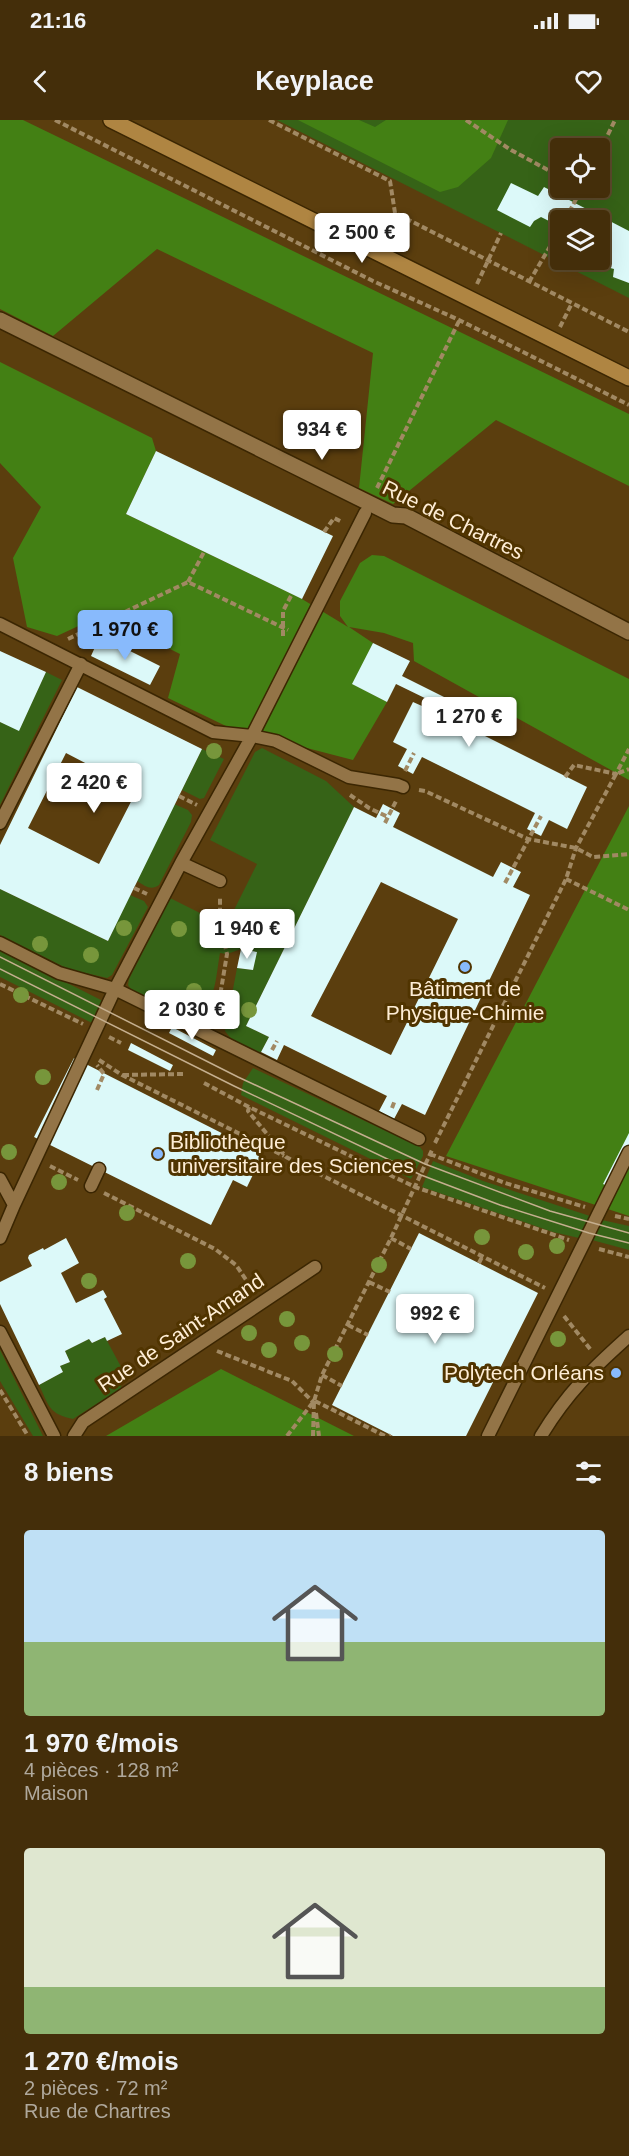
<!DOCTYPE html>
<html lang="fr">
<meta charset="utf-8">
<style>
body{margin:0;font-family:Arial,sans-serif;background:#4b3613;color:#f1f3f6;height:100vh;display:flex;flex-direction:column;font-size:22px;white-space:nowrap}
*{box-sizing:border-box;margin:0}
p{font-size:20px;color:#afa89c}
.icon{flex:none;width:33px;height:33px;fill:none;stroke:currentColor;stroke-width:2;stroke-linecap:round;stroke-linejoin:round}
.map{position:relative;height:1316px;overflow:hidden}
.details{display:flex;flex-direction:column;background:#442e0a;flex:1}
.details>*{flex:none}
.fabs{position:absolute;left:550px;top:18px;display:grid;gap:12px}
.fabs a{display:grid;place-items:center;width:60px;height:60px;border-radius:6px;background:#442e0a;box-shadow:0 6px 24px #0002,0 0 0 2px #5c4a2b;font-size:30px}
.price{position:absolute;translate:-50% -51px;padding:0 14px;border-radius:6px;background:#fff;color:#222;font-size:20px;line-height:39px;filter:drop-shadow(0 2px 3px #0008)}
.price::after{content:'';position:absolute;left:50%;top:36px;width:18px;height:14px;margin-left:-9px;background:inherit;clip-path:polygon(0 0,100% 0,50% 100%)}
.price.current{background:#88bafc;color:#111}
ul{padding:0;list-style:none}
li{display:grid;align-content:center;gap:12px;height:318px;padding:0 24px}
li span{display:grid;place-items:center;height:186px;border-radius:6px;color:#555}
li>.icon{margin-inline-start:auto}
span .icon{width:108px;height:108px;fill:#fffc;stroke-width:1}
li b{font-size:26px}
h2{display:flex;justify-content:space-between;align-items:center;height:72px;padding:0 24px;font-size:26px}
.status{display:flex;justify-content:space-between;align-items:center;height:42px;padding:0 30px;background:#442e0a;direction:ltr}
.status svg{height:16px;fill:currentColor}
header{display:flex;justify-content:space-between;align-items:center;height:78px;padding:0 24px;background:#442e0a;font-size:27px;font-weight:600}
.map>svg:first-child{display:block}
</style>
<div class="status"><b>21:16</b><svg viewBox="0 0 49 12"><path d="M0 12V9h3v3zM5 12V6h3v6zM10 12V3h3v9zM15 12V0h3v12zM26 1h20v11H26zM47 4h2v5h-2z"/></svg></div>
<header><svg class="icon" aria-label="back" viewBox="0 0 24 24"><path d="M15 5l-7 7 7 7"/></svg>Keyplace<svg class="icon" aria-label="heart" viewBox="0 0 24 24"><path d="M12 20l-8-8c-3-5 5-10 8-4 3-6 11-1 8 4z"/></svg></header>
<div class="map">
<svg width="629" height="1316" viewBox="0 0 629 1316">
<rect width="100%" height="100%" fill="#5b3e0e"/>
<path fill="#366317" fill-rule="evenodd" d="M277 0H629V178ZM561 28H600V68H561ZM561 100H600V140H561Z
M46 552 62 560 0 685V602L19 610Z
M262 628 326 661 354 687 246 906 269 917 261 932C248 933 232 922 225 911L237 848 253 850 256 832 241 829 227 834 220 833C215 860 217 895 181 895L133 872 128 865 129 859 170 778 226 806 257 744 210 720 255 632Z
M202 629 224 639 204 678 200 679 182 670Z
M174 684 188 690 192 695 191 702 159 765C151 771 145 766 137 761Z
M0 769 108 821 130 775 144 781 148 787 112 855 107 858 68 849 0 815Z
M0 829 103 881 92 903 0 857Z
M253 948 420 1027 423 1031V1036L411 1059 241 975 243 963Z
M433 1041 483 1061 590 1096 579 1118 553 1112 422 1067Z
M602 1100 629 1106V1130L592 1120Z
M105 1217 126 1256 120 1269 73 1299C49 1294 49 1286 39 1265L63 1252 60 1246 70 1242 65 1231 89 1219 92 1223Z
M0 1230 43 1316H33L0 1261Z"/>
<path fill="#438014" d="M0 0H23L629 294V366L496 300 393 384 359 368 373 233 157 129 53 216 0 189Z
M298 0H359L375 7 386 0H508L491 38 458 67 440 72Z
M0 242 152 318 156 331 126 394 302 479 348 507 340 496V481L360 443 372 435 384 436 629 559V660L414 541 413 523 384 513 349 507 373 523 353 564 387 582 353 640 230 608 168 578 180 534 102 495 57 516 27 507 13 438 41 387 0 343Z
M629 686V1096L446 1036Z
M221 1249 354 1316H106Z"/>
<path fill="#dcf9f9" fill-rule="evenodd" d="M511 63 538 76 544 67 629 111V163L613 157 614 149 581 140H600V100H561V107L541 97 534 101 530 107 497 90Z
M156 331 333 416 302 479 126 394Z
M100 516 160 546 150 565 91 536Z
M373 523 410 541 402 556 448 579 441 594 587 667 567 709 549 700 541 716 527 709 535 693 422 637 413 654 398 646 407 629 393 622 413 582 431 590 435 583 396 564 387 582 352 564Z
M0 531 46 552 19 611 0 602Z
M77 567 202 629 108 821 0 769V725ZM66 633 137 670 99 744 28 708Z
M383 684 400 693 393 707 493 757 501 742 521 752 513 767 530 775 425 995 402 984 394 999 379 991 387 976 284 925 277 940 261 932 269 917 246 906 354 687 376 698ZM381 762 458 799 391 935 311 896Z
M241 829 257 832 253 850 237 848Z
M172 907 216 930 213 936 169 913Z
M131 923 173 945 170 951 128 930Z
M74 938 263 1034 247 1067 233 1060 211 1105 34 1017Z
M629 1013V1046L617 1071 603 1064Z
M419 1113 538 1173 466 1316H393L332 1285Z
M66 1118 79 1143 61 1153 76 1183 103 1170 107 1177 104 1179 122 1214 107 1221 105 1217 92 1223 89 1219 65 1231 70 1242 60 1246 63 1252 39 1265 0 1184V1162L32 1146 28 1138 29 1135 43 1128 44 1130Z"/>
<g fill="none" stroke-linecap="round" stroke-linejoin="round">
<defs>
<path id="service" d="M0 504 213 612 252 616 276 621 349 657 398 665 403 667
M0 703 81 544
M220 761 181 743 252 616 365 393
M0 823 59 853 115 869 419 1019
M0 1059 14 1085 0 1118
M91 1066 99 1049
M14 1085 115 869 181 743
M0 1212 54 1316
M74 1316 83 1302 315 1147
M488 1316 629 1032
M541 1316C567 1273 592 1249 629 1216"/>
<path id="minor" d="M0 200 383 390 393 395 406 396 629 512"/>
<path id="secondary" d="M111 0 629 258"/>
</defs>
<use href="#service" stroke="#3b2602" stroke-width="15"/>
<use href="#minor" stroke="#3b2602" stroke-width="18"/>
<use href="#secondary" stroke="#3b2602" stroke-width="18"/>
<path stroke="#a18963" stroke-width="4" stroke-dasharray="6 3" stroke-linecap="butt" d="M55 0 373 161 459 200 629 285
M269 0 390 61 395 93 629 212
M466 0 511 30 561 57
M600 31 615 0
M565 100 582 68
M529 162 561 108
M477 164 501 113
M560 207 572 183
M377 368 460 199
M324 412 334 398 342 402
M188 462 204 432
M283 516V491L292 474
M68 519 188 462 288 510
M405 651 414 633
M565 657 574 645 616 654 629 629
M419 670 425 671 528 719 576 728 593 737 629 734
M350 675 369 688 388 697
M179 676 197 685
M385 703 396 681
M566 759 629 790
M505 763 541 696
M134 768 147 774
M0 864 83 904
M216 900 227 834 220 804V777
M109 917 121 923
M272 930 277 921
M99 940 122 955 284 1036
M123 955 184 954
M204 963 249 987 415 1067 569 1120
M97 970 104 954 97 945
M249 987 248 991 286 1037 545 1168
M392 988 395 980
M435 1023 566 759 576 728 616 654 629 649
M430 1034 505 1063 585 1087
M50 1046 78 1060
M104 1073 215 1129 236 1145 253 1170
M615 1096 629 1099
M391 1118 411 1129
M599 1129 629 1137
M479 1143 482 1137
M369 1162 390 1172
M564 1196 591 1230
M348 1205 368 1215
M217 1231 292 1261 314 1283
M322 1255 342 1266
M0 1270 28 1316
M315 1281 385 1316
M316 1293 319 1316
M287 1316 314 1281
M313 1316 314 1281 322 1255 391 1118 432 1030
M390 1316 391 1315"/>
<use href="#service" stroke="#937447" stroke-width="12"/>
<use href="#minor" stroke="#937447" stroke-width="15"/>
<use href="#secondary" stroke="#af8542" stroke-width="15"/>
<path stroke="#c5af8f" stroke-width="1.5" d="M0 837 238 957 425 1044 550 1091 629 1113
M0 849 234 966 421 1055 500 1085 589 1113 629 1123"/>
</g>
<g fill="#77963b">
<circle cx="214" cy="631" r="8"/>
<circle cx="124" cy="808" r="8"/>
<circle cx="179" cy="809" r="8"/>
<circle cx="40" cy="824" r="8"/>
<circle cx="91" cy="835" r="8"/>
<circle cx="194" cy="871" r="8"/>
<circle cx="21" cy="875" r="8"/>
<circle cx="249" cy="890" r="8"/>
<circle cx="43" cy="957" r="8"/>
<circle cx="9" cy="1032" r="8"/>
<circle cx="59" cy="1062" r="8"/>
<circle cx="127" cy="1093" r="8"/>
<circle cx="482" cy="1117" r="8"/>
<circle cx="557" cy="1126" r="8"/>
<circle cx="526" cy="1132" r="8"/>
<circle cx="188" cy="1141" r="8"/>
<circle cx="379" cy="1145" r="8"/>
<circle cx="89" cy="1161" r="8"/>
<circle cx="287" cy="1199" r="8"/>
<circle cx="249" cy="1213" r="8"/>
<circle cx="558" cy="1219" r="8"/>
<circle cx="302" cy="1223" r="8"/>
<circle cx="269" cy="1230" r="8"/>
<circle cx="335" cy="1234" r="8"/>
</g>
<g fill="#88bafc" stroke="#503400" stroke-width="2">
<circle cx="465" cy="847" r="6"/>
<circle cx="158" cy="1034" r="6"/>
<circle cx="616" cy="1253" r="6"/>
</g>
<g text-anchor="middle" stroke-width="6" stroke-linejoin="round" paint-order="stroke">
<g font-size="21" fill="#feedd5" stroke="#503400">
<text transform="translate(453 400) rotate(26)" y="7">Rue de Chartres</text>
<text transform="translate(181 1213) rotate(-34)" y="7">Rue de Saint-Amand</text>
</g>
<g font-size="21" fill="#feedd5" stroke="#503400">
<text x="465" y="876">Bâtiment de<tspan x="465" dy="24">Physique-Chimie</tspan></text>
<text x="170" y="1029" text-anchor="start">Bibliothèque<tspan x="170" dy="24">universitaire des Sciences</tspan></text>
<text x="604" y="1260" text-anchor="end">Polytech Orléans</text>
</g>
</g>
</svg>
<div class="fabs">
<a><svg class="icon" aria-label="locate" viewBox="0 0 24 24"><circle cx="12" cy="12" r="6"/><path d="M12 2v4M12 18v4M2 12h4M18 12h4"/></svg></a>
<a><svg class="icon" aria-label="layers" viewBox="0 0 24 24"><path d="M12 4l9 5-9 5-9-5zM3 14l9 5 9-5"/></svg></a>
</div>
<b class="price" style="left:362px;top:144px">2 500 €</b>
<b class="price" style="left:322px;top:341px">934 €</b>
<b class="price current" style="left:125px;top:541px">1 970 €</b>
<b class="price" style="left:469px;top:628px">1 270 €</b>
<b class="price" style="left:94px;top:694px">2 420 €</b>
<b class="price" style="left:247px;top:840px">1 940 €</b>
<b class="price" style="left:192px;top:921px">2 030 €</b>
<b class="price" style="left:435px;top:1225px">992 €</b>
</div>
<section class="details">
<h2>8 biens<svg class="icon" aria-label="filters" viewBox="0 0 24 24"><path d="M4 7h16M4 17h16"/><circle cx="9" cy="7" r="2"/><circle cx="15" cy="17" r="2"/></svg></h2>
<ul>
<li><span style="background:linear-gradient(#bfe0f5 60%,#8fb573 0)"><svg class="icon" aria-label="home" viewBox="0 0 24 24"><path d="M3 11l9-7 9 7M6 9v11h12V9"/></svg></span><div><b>1 970 €/mois</b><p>4 pièces · 128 m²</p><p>Maison</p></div></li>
<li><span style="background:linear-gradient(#dfe7d0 75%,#8fb573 0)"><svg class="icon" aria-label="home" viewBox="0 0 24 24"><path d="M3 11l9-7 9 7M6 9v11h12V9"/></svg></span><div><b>1 270 €/mois</b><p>2 pièces · 72 m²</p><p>Rue de Chartres</p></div></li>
</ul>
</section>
